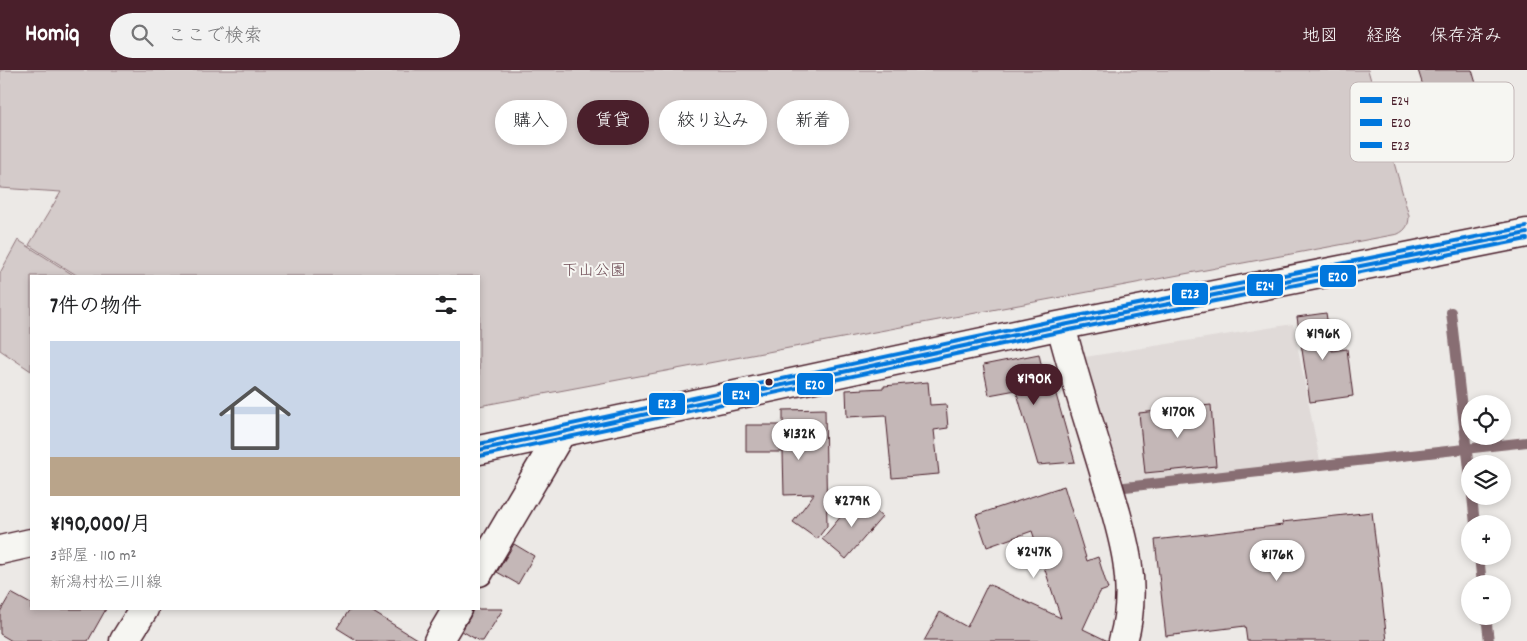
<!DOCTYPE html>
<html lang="ja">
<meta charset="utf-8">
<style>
body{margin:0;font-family:Dekko,"Klee One",sans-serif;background:#f2f2f2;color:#202124;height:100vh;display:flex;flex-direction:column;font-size:19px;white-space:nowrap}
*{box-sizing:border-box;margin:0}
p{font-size:16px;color:#757577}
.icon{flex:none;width:28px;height:28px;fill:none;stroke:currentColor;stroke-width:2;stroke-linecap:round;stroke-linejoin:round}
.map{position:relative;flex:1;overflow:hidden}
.drawer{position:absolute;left:30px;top:205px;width:450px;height:335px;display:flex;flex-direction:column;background:#fff;border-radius:0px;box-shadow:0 2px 8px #0003}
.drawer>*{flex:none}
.banner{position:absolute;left:495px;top:30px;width:475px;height:45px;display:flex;gap:10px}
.tools{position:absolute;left:1461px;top:325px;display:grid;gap:10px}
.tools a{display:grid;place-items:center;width:50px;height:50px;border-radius:50%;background:#fff;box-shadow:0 2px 8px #0003;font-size:25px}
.price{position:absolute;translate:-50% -42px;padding:0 11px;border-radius:18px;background:#fff;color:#222;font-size:16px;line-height:32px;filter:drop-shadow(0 1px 2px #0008)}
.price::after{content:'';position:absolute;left:50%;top:30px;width:15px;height:11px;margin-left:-8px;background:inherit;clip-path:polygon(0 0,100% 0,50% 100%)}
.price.active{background:#4a1f2b;color:#fff}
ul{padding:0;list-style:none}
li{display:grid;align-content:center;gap:10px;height:265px;padding:0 20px}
li span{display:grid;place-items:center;height:155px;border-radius:0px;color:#555}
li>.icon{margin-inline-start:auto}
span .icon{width:90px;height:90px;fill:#fffc;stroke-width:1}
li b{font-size:21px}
h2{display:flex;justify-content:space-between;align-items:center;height:60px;padding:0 20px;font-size:21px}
.pill{padding:0 18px;border-radius:22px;background:#fff;box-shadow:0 2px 8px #0003;font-size:18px;line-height:45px}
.pill.active{background:#4a1f2b;color:#fff}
header{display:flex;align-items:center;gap:30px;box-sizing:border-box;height:70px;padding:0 25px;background:#4a1f2b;color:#fff}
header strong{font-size:24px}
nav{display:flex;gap:28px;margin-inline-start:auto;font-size:18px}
.search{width:350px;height:45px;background:#f2f2f2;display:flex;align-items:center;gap:12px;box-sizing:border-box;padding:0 18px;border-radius:28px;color:#757577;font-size:19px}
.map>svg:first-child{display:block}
</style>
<header>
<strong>Homiq</strong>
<div class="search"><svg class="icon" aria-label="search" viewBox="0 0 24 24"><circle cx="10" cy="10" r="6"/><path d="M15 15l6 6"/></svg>ここで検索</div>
<nav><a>地図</a><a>経路</a><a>保存済み</a></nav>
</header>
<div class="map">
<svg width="1527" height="571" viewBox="0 0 1527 571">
<rect width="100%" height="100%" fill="#ece9e6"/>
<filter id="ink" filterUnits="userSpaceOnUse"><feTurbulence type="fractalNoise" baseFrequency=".02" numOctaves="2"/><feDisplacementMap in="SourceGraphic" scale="10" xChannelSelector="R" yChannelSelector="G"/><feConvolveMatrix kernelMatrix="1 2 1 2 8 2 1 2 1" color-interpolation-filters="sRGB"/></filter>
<g filter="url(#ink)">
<path fill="#e0dad8" d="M1293 254 1320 391 1124 413 1085 287Z"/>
<path fill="#d4cbca" stroke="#8f757a" d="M0 0H1368L1409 146C1409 155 1406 160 1398 164L479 336V206H78L29 175 61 122 0 118Z
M18 170 75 206H31V301L0 280V203Z"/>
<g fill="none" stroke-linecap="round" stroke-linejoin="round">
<path stroke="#886e73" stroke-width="10" d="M1451 242 1470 408
M1125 417 1527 372
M1472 426 1475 454
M1479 486 1482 514
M1486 546 1489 571"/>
</g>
<path fill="#c4b7b7" stroke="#4a1f2b" d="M1418 0H1472L1491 64 1443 79Z
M1326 243 1332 281 1347 279 1353 326 1310 332 1297 247Z
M1039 284 1047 323 1055 321 1075 392 1038 395 1016 320 989 325 983 295Z
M928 312 930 335 946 334 948 358 934 360 939 404 892 408 886 345 847 347 846 320 884 318V316Z
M1211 335 1216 396 1145 403 1139 343Z
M825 339 827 456 817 469 793 452 814 424 784 425 783 382H746V355H783V340Z
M1064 416 1087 491 1098 487 1108 519 1100 522 1083 559 1108 571H924L940 542 967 557 988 514 1061 548 1032 461 987 477 976 445Z
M858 426 882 447 846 489 822 469Z
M1372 442 1387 571H1247L1245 556 1166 566 1155 470 1283 455 1282 452Z
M514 474 534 486 518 514 497 502Z
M11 523 31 534V539H106L88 571H12L0 564V542Z
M350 539H368L420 571H358L337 558Z
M473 539H503L483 571H479L462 561 470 547Z"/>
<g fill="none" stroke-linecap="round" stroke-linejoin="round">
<defs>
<path id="minor" d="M1061 256C1073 303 1088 349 1102 395 1119 454 1141 509 1123 571
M479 502 561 363
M124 571 144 539
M438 571 457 539"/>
<path id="primary" d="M479 380 1048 258 1527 163
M0 480 31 473"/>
</defs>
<use href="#minor" stroke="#4a1f2b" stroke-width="31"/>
<use href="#primary" stroke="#4a1f2b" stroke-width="31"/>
<use href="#minor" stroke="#f6f6f2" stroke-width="28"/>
<use href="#primary" stroke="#f6f6f2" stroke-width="28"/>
<defs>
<path id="bus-1" d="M479 380 1048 258 1527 163"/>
<path id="bus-2" d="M480 386 1049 264 1527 169"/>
<path id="bus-3" d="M479 374 1047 252 1526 157"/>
</defs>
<use href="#bus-1" stroke="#f6f6f2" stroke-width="8"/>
<use href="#bus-2" stroke="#f6f6f2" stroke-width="8"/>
<use href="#bus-3" stroke="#f6f6f2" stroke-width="8"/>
<use href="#bus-1" stroke="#07d" stroke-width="4"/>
<use href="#bus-2" stroke="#07d" stroke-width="4"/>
<use href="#bus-3" stroke="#07d" stroke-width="4"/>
</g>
</g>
<circle fill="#4a1f2b" stroke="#f6f6f2" stroke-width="2" cx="769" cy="312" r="4.5"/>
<g text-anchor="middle" stroke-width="4" stroke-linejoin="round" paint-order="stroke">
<g font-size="16" fill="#6c4a53" stroke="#f6f6f2">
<text x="594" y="205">下山公園</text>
</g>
</g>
<rect x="1350" y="12" width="164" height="80" rx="8" fill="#f6f6f2" stroke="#c2b6b6" stroke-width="1"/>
<rect x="1360" y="27" width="22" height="6" fill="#07d"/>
<rect x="1360" y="49" width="22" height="7" fill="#07d"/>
<rect x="1360" y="72" width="22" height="6" fill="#07d"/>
<g font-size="14" fill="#4a1f2b">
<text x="1391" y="35">E24</text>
<text x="1391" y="57">E20</text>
<text x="1391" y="80">E23</text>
</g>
<g stroke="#f6f6f2" stroke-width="2">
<rect x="1319" y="194" width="38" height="24" rx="5" fill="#07d"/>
<rect x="1246" y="203" width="38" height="24" rx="5" fill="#07d"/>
<rect x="1171" y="212" width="38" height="24" rx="5" fill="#07d"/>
<rect x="796" y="302" width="38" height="24" rx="5" fill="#07d"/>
<rect x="722" y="312" width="38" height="24" rx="5" fill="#07d"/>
<rect x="648" y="322" width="38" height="24" rx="5" fill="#07d"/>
</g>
<g font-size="14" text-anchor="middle" font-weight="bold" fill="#fff">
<text x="1338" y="211">E20</text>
<text x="1265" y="220">E24</text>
<text x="1190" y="228">E23</text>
<text x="815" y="319">E20</text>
<text x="741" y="329">E24</text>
<text x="667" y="338">E23</text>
</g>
</svg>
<div class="tools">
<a><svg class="icon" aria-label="locate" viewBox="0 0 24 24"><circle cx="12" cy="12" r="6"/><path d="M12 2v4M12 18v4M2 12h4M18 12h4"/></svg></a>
<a><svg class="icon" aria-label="layers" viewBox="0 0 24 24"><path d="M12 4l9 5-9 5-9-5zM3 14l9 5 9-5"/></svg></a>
<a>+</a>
<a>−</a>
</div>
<b class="price" style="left:1323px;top:291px">¥196K</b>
<b class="price active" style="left:1034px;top:336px">¥190K</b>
<b class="price" style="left:1178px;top:369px">¥170K</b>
<b class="price" style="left:799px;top:391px">¥132K</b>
<b class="price" style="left:852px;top:458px">¥279K</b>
<b class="price" style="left:1034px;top:509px">¥247K</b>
<b class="price" style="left:1277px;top:512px">¥176K</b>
<div class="banner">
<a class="pill">購入</a>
<a class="pill active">賃貸</a>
<a class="pill">絞り込み</a>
<a class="pill">新着</a>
</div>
<section class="drawer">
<h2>7件の物件<svg class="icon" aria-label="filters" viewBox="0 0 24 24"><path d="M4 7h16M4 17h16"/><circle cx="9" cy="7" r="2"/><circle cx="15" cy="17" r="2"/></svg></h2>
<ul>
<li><span style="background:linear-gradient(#c9d6e8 75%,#b9a48a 0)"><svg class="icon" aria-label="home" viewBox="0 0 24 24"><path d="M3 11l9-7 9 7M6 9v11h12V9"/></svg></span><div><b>¥190,000/月</b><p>3部屋 · 110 m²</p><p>新潟村松三川線</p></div></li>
</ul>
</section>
</div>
